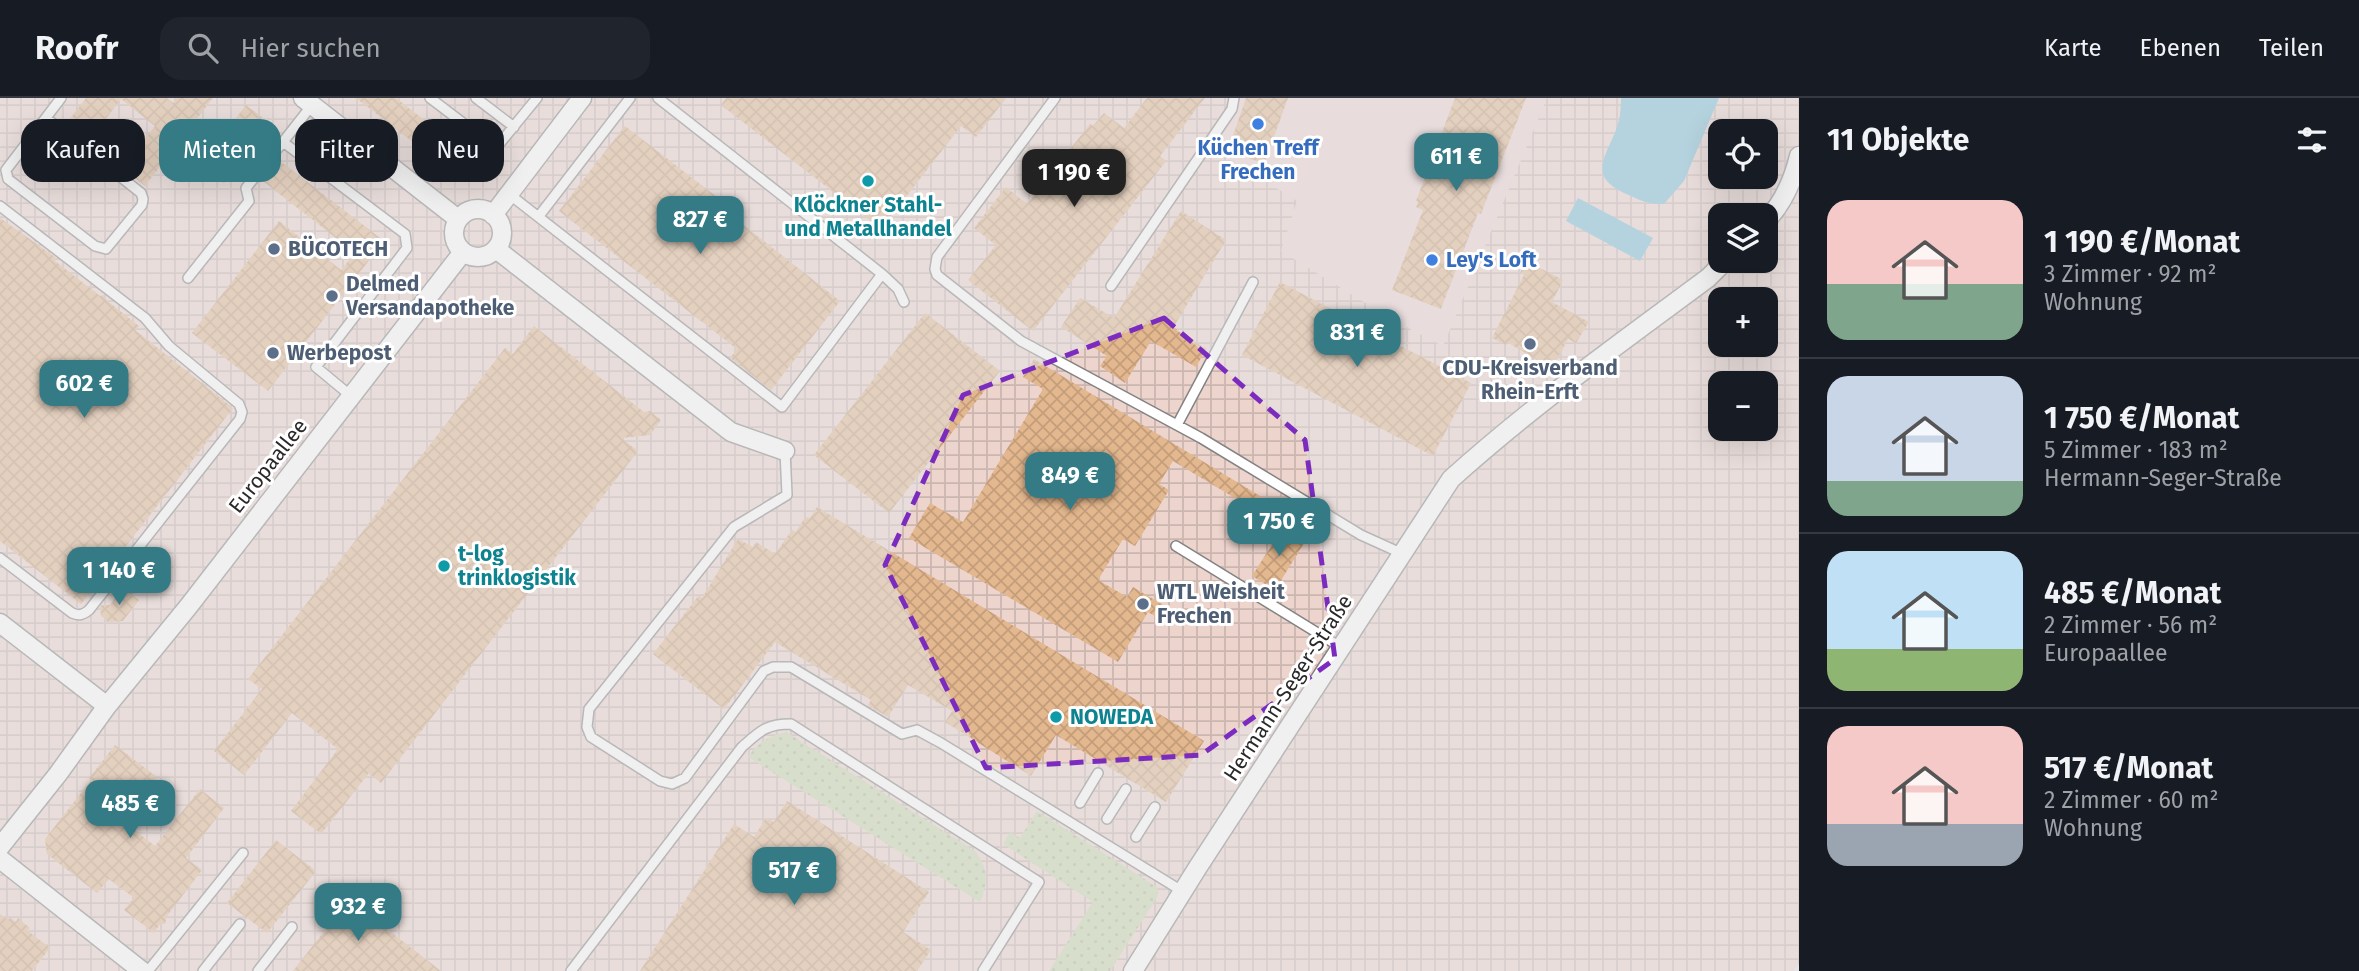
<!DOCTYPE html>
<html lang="de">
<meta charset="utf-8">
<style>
body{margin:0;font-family:"Fira Sans",sans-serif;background:#20242c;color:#f1f3f6;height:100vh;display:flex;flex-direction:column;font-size:26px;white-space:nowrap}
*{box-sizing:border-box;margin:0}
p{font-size:23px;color:#9ea1a6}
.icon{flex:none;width:38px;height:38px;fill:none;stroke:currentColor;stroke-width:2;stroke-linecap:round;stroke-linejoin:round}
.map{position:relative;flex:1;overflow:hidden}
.sheet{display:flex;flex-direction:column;background:#171b24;width:560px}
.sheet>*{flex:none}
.top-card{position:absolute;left:21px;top:21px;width:665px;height:63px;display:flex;gap:14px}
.fabs{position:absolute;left:1708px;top:21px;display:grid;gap:14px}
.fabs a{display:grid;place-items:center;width:70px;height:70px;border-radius:14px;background:#171b24;box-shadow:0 7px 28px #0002;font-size:35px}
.price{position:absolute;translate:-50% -60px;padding:0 16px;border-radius:14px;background:#347b85;color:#fff;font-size:23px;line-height:46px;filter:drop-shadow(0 2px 4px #0008)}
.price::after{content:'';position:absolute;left:50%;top:42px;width:21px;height:16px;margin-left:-10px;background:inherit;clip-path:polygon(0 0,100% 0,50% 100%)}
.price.selected{background:#222;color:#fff}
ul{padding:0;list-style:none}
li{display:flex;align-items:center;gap:21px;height:175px;padding:0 28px}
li+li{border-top:2px solid #363941}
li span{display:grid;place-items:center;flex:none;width:196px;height:140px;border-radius:21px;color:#555}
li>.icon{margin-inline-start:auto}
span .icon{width:84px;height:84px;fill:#fffc;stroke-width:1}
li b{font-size:30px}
h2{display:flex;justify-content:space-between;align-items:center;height:84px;padding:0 28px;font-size:30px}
.pill{padding:0 24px;border-radius:21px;background:#171b24;box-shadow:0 7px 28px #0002;font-size:24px;line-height:63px}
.pill.selected{background:#347b85;color:#fff}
header{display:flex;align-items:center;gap:42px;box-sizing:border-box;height:98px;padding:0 35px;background:#171b24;border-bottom:2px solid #363941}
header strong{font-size:33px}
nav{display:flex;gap:38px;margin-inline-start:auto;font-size:24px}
.search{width:490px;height:63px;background:#20242c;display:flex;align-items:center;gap:18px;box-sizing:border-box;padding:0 24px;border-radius:21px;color:#9ea1a6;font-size:26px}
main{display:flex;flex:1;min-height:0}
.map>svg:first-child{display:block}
</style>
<header>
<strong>Roofr</strong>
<div class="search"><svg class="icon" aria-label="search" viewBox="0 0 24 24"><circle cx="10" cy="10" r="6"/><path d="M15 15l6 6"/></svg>Hier suchen</div>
<nav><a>Karte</a><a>Ebenen</a><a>Teilen</a></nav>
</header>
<main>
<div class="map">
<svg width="1799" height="873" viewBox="0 0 1799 873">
<defs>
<pattern id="industrial-grid" width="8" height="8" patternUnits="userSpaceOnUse" patternTransform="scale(1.75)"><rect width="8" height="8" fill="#edd4cd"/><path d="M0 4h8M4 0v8" fill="none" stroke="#cbb6b0"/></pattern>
<pattern id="grass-dots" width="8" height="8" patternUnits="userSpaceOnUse" patternTransform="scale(1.75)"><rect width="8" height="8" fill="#cbd7ad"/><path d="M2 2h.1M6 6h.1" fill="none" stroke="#aeb995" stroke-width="1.8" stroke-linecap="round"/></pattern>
<pattern id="building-cross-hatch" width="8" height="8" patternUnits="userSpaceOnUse" patternTransform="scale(1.75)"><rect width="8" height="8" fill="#e4b88e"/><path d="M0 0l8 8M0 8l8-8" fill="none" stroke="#c49e7b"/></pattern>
</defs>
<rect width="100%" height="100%" fill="#e3e4e5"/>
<path fill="#edd3d3" d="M1236 0H1547L1443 249 1393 222 1280 153 1214 51Z"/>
<path fill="url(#industrial-grid)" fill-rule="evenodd" d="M0 0H1236L1214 51 1297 103 1281 153 1393 222 1443 248 1547 0H1799V866L1793 873H0ZM1720 33H1766V79H1720ZM1720 117H1766V163H1720ZM1720 201H1766V247H1720ZM1720 285H1766V331H1720Z"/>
<path fill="url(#grass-dots)" d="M786 634 975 753C988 770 989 784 980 804L748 659C759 644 769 638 786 634Z
M1037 713 1157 789 1158 798 1110 873H1049L1093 804 1003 746 1010 734 1020 740Z"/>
<path fill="#7dbdd7" d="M1621 0H1719L1684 83 1664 106C1648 107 1638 101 1624 95 1588 78 1605 60 1616 32 1620 22 1621 11 1621 0Z
M1578 100 1653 140 1640 163 1566 123Z"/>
<path fill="url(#building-cross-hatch)" d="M86 0H167L173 5 177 0H213L145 88 122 70 155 28 121 1 88 44 66 26Z
M356 0H396L474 61 467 69 462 66 454 76Z
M726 0H1006L976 39 961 28 881 131 721 7Z
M1147 0H1205L1160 58 1166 63 1033 233 968 182 996 147 974 130 1006 89 1027 106 1090 26 1093 28 1104 15 1124 30Z
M1246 0H1288L1264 66 1228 52Z
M1455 0H1526L1481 116 1478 115 1441 211 1392 192 1423 112 1416 109 1418 104 1416 103Z
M246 7 263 20 260 25 266 30 224 85 201 66Z
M625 28 735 113 732 118 840 203 771 292 730 260 737 251 559 113Z
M279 62 384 143 268 293 192 235 279 123 341 172 355 155 263 83Z
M1181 113 1226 142 1173 230 1206 251 1196 269 1151 243 1125 285 1100 268 1107 258 1061 229 1080 200 1114 220Z
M0 120 55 159V163L100 198 104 197 105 201 139 228 135 232 233 310 81 506 0 443Z
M1526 163 1563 182 1552 204 1589 224 1576 245 1568 241 1552 271 1507 244 1506 247 1492 240 1524 177 1520 175Z
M1280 184 1471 285 1433 358 1242 257Z
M925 215 1000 273 889 415 814 357Z
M534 228 644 314 650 313 661 322 650 337 621 340 638 353 381 685 369 675 321 736 291 713 338 651 292 615 244 677 214 653 262 591 248 581 505 250 513 256Z
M1034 261 1283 412 1275 424 1173 363 1159 386 1169 392 1135 448 1123 441 1098 482 1127 499 1133 489 1165 508 1158 520 1148 514 1118 564 909 440 930 405 963 424 1043 291 1023 279Z
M817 409 1204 643 1166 704 1056 637 1031 678 945 624 952 613 908 587 888 619 868 607 871 602 775 544 724 611 653 556 699 497 702 500 738 441 753 449 756 444 775 456 792 432 796 434 805 419 810 420Z
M1283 429 1306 442 1275 492 1252 478Z
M123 490 127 493 132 492V497L139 502 123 523 107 524 106 521 101 518 100 509 102 507H110Z
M115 647 157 679 123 723 155 748 200 691 224 710 186 760 202 772 167 818 165 826H160L154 835 124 812 134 800 109 781 97 795 47 756 45 741 91 682 89 680Z
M787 703 929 794 903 834 931 852 917 873H640L734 726 754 739 766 720 774 724Z
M276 742 316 773 267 835 227 805Z
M332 788 441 873H293L332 823 315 810Z
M0 816 8 822 10 819 16 824 18 820 30 830 27 832 50 850 32 873H0Z"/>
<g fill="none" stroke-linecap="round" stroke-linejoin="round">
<defs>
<path id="service" d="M430 0 496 50 537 0
M476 0 514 29
M1055 0 937 159 935 171 937 177 1021 243 1201 340 1361 437 1403 456
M312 7 283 44 405 136 407 150 316 269 351 298
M46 20 141 95 143 101 142 107 106 151 95 148 8 81 6 72 61 0
M509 96 782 309 882 176 658 0
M0 108 145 220 169 248 239 306 242 314 240 321 89 512C83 517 79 518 72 515L0 460
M539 118 630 0
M882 176 898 191 904 204
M188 180 249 103 246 90 283 44
M1111 188 1232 11 1234 0
M1177 327 1253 184
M785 353 787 397 734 429 589 611 587 629 591 639 660 683 672 686 685 680 764 573 773 569H791L902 636 917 632 941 645 1182 793
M1176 448 1342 550
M1080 705 1098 675
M1107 721 1126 691
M1136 739 1155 709
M148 873 243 755
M203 873 240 826
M258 873 292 829
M571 873 742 649C760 633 766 626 791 626L1039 784 983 873"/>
<path id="minor" d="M303 0 458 121
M454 135a24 24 0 1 1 48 0a24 24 0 1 1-48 0Z
M493 117 582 0
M1766 123C1784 104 1793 83 1799 58
M496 151 731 334 785 353
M0 525 107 608
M0 749 58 676 107 608 188 509 463 154
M0 761 142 873
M1133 873 1198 769 1451 381C1532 308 1620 245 1708 180L1725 163"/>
</defs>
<use href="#service" stroke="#838384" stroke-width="12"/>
<use href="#minor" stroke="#838384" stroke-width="21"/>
<use href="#service" stroke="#fff" stroke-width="9"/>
<use href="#minor" stroke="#fff" stroke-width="18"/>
</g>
<path d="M0 0H1799V873H0ZM1164 220 1305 342 1335 561 1201 657 986 670 885 467 963 297Z" fill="#e3e4e5" fill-opacity=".55" fill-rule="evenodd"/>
<path fill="none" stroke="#7b2cbf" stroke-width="5" stroke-dasharray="14 9" stroke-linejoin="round" d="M1164 220 1305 342 1335 561 1201 657 986 670 885 467 963 297Z"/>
<g fill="#3f7fe0" stroke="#fff" stroke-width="2.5">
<circle cx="1258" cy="26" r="7"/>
<circle cx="1432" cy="162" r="7"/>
</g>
<g fill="#0f9aa8" stroke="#fff" stroke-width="2.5">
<circle cx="868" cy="83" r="7"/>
<circle cx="444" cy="468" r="7"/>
<circle cx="1056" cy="619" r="7"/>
</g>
<g fill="#5c6f8a" stroke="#fff" stroke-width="2.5">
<circle cx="274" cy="151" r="7"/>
<circle cx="332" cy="198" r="7"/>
<circle cx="1530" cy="246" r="7"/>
<circle cx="273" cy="255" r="7"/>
<circle cx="1143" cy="506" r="7"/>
</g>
<g text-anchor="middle" stroke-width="6" stroke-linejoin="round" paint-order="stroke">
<g font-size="21" font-weight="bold" fill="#366cbe" stroke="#fff">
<text x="1258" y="57">Küchen Treff<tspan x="1258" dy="24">Frechen</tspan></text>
<text x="1446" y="169" text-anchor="start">Ley's Loft</text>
</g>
<g font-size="21" font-weight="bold" fill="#0d838f" stroke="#fff" text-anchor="start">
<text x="868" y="114" text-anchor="middle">Klöckner Stahl-<tspan x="868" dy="24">und Metallhandel</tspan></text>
<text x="458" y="463">t-log<tspan x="458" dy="24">trinklogistik</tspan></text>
<text x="1070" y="626">NOWEDA</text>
</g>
<g font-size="21" font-weight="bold" fill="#4e5e75" stroke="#fff" text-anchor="start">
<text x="288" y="158">BÜCOTECH</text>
<text x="346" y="193">Delmed<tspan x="346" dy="24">Versandapotheke</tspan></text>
<text x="287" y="262">Werbepost</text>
<text x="1530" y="277" text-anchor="middle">CDU-Kreisverband<tspan x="1530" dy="24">Rhein-Erft</tspan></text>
<text x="1157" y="501">WTL Weisheit<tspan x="1157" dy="24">Frechen</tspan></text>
</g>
<g font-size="21" fill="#29292a" stroke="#fff">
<text transform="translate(268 368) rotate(-52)" y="7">Europaallee</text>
<text transform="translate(1288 590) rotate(-57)" y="7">Hermann-Seger-Straße</text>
</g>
</g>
</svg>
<div class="fabs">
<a><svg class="icon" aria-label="locate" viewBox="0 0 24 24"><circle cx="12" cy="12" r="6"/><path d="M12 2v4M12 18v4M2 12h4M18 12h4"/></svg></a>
<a><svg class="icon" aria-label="layers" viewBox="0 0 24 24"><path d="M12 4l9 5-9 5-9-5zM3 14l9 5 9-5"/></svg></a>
<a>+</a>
<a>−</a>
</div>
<b class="price" style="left:1456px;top:95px">611 €</b>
<b class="price selected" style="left:1074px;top:111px">1 190 €</b>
<b class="price" style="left:700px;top:158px">827 €</b>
<b class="price" style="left:1357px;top:271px">831 €</b>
<b class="price" style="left:84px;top:322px">602 €</b>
<b class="price" style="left:1070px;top:414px">849 €</b>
<b class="price" style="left:1279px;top:460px">1 750 €</b>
<b class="price" style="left:119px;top:509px">1 140 €</b>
<b class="price" style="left:130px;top:742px">485 €</b>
<b class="price" style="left:794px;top:809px">517 €</b>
<b class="price" style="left:358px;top:845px">932 €</b>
<div class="top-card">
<a class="pill">Kaufen</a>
<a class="pill selected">Mieten</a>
<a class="pill">Filter</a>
<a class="pill">Neu</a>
</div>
</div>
<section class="sheet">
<h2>11 Objekte<svg class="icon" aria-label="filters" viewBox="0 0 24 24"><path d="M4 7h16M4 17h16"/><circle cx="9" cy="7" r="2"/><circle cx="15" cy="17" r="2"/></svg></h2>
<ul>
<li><span style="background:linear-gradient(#f6c9c9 60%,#7fa58c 0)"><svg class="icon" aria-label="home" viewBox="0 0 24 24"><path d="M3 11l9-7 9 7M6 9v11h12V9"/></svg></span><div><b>1 190 €/Monat</b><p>3 Zimmer · 92 m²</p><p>Wohnung</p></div></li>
<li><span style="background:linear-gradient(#c9d6e8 75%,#7fa58c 0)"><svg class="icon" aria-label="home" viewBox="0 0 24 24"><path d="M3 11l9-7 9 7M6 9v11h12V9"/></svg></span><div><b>1 750 €/Monat</b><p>5 Zimmer · 183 m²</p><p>Hermann-Seger-Straße</p></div></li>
<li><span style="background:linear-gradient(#bfe0f5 70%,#8fb573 0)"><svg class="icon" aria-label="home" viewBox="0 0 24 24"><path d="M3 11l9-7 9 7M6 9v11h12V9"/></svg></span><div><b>485 €/Monat</b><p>2 Zimmer · 56 m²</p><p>Europaallee</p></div></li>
<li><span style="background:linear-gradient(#f6c9c9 70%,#9aa5b1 0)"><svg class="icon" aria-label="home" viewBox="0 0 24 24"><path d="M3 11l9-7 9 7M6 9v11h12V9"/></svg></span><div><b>517 €/Monat</b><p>2 Zimmer · 60 m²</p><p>Wohnung</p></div></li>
</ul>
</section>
</main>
